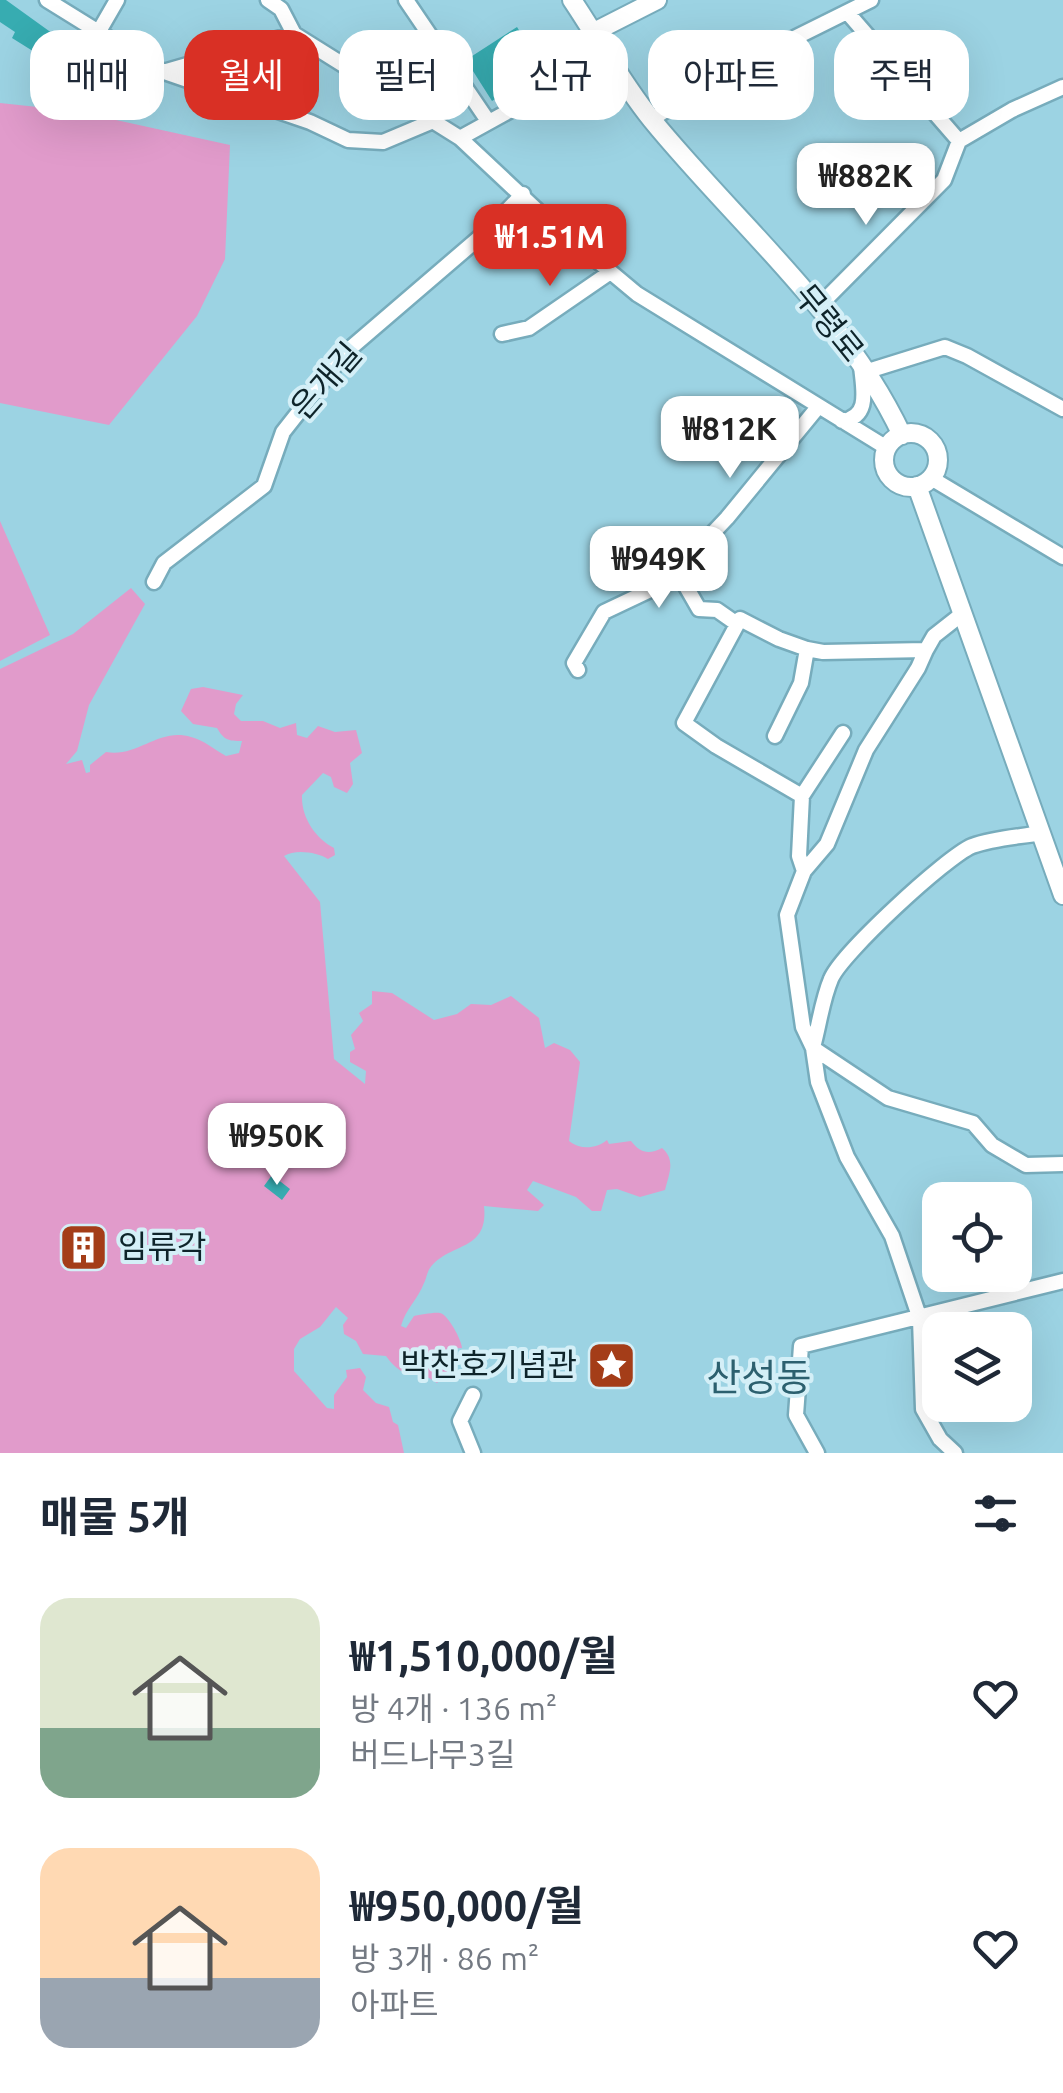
<!DOCTYPE html>
<html lang="ko">
<meta charset="utf-8">
<style>
body{margin:0;font-family:Ubuntu,"Noto Sans KR",sans-serif;background:#f6f6f7;color:#1f2937;height:100vh;display:flex;flex-direction:column;font-size:38px;white-space:nowrap}
*{box-sizing:border-box;margin:0}
p{font-size:32px;color:#747a83}
.icon{flex:none;width:55px;height:55px;fill:none;stroke:currentColor;stroke-width:2;stroke-linecap:round;stroke-linejoin:round}
.map{position:relative;height:1453px;overflow:hidden}
.side{display:flex;flex-direction:column;background:#fff;flex:1}
.side>*{flex:none}
.top-card{position:absolute;left:30px;top:30px;width:1005px;height:90px;display:flex;gap:20px}
.buttons{position:absolute;left:922px;top:1182px;display:grid;gap:20px}
.buttons a{display:grid;place-items:center;width:110px;height:110px;border-radius:20px;background:#fff;box-shadow:0 10px 40px #0002;font-size:50px}
.price{position:absolute;translate:-50% -85px;padding:0 22px;border-radius:20px;background:#fff;color:#222;font-size:32px;line-height:65px;filter:drop-shadow(0 2px 5px #0008)}
.price::after{content:'';position:absolute;left:50%;top:60px;width:30px;height:22px;margin-left:-15px;background:inherit;clip-path:polygon(0 0,100% 0,50% 100%)}
.price.selected{background:#d93025;color:#fff}
ul{padding:0;list-style:none}
li{display:flex;align-items:center;gap:30px;height:250px;padding:0 40px}
li span{display:grid;place-items:center;flex:none;width:280px;height:200px;border-radius:30px;color:#555}
li>.icon{margin-inline-start:auto}
span .icon{width:120px;height:120px;fill:#fffc;stroke-width:1}
li b{font-size:42px}
h2{display:flex;justify-content:space-between;align-items:center;height:120px;padding:0 40px;font-size:42px}
.pill{padding:0 35px;border-radius:30px;background:#fff;box-shadow:0 10px 40px #0002;font-size:35px;line-height:90px}
.pill.selected{background:#d93025;color:#fff}
.map>svg:first-child{display:block}
</style>
<div class="map">
<svg width="1063" height="1453" viewBox="0 0 1063 1453">
<rect width="100%" height="100%" fill="#9cd3e3"/>
<path fill="#e19bcb" d="M0 103 75 111 230 145 225 259 197 316 109 425 0 403Z
M0 521 50 635 0 661Z
M131 588 145 604 89 705 77 751 66 764 82 760 86 773 90 772V765L106 752C137 758 159 727 191 737 204 740 215 750 226 756L239 753 242 741C228 741 224 740 217 728L193 724 181 711 191 689 203 687 243 695 236 704 234 714 241 721H263L280 728 296 723 297 735 307 738 318 726 335 732 356 730 362 753 350 763 353 784 347 793 334 787 331 777 323 773 302 795C301 817 315 838 334 848L335 855 328 859C317 852 295 849 284 856L320 902 334 1059 365 1084 366 1071 350 1062V1052L355 1049 351 1035 363 1021 359 1013 372 1004V991L392 993 434 1020 457 1014 471 1004 491 1005 511 996 539 1018 545 1048 554 1043 570 1050 580 1062 569 1141C580 1150 596 1149 607 1140L609 1144 631 1141C640 1153 649 1155 662 1148 676 1160 669 1174 665 1190L640 1197 617 1189 607 1190 601 1211H592L576 1197 533 1181 527 1190 544 1205 538 1211 484 1206C489 1252 450 1242 430 1268 427 1272 426 1280 424 1283 418 1299 405 1310 401 1326L406 1328 414 1316C420 1315 434 1312 440 1313 448 1314 462 1341 462 1348L447 1349 437 1365 448 1372 437 1383C415 1366 407 1385 386 1356L363 1354 356 1341 344 1334 343 1325 348 1318 336 1307 320 1327 300 1339 294 1349V1371L327 1408 334 1409V1395L347 1377 346 1370 360 1368 366 1377 363 1390 376 1403 389 1407 393 1422 398 1425 404 1453H0V669L73 634Z"/>
<path fill="#37acb1" d="M0 0H6L56 36 58 32 85 49 72 70 47 54 44 58 12 38 15 32 0 22Z
M517 27 543 69 492 101 466 60Z
M272 1175 290 1189 282 1200 264 1186Z
M73 1227 102 1239 91 1268 64 1255Z"/>
<g fill="none" stroke-linecap="round" stroke-linejoin="round">
<defs>
<path id="minor" d="M47 0 163 72 294 34 460 138 540 213 637 294 887 448
M268 0 281 9 294 34
M406 0 488 121
M847 12 959 141
M98 33 117 0
M164 72 310 122 348 140 383 142 433 121
M651 120 714 78 871 0
M460 138 578 73 594 32
M818 307 944 180 959 141 1012 110 1063 87
M502 334 529 328 609 273
M868 371 945 347 967 356 1063 409
M842 421C871 417 863 389 861 366
M931 478 1063 557
M680 576 690 557 727 518 818 407
M154 582 164 563 264 486 283 432 346 352 487 231 523 194
M807 649 823 652 926 650 918 668 866 750 827 844 804 871 787 915 803 1027 813 1048 818 1082 847 1157 892 1236 920 1319 923 1409 940 1439 955 1453
M926 650 934 636 962 614
M578 670 574 663 604 612 680 576 699 609 717 610 737 624
M775 736 801 683 807 649 779 639 740 619 684 723 716 746 802 796
M804 871 799 856 802 796 843 733
M813 1047C819 1026 822 1000 831 979 841 954 946 857 972 846 994 838 1018 837 1041 833
M813 1048 888 1098 973 1123 992 1145 1026 1165 1063 1164
M473 1395 460 1421 473 1453
M817 1453 796 1415 801 1346 1063 1281"/>
<path id="major" d="M572 0C599 40 621 82 652 120 737 224 844 312 902 435
M594 32 657 0
M884 460a27 27 0 1 1 54 0a27 27 0 1 1-54 0Z
M917 486 1063 895"/>
</defs>
<use href="#minor" stroke="#77acbc" stroke-width="19"/>
<use href="#major" stroke="#77acbc" stroke-width="22"/>
<use href="#minor" stroke="#fff" stroke-width="14"/>
<use href="#major" stroke="#fff" stroke-width="18"/>
</g>
<defs>
<symbol id="building-square" viewBox="-11 -11 22 22"><rect x="-9" y="-9" width="18" height="18" rx="4" fill="#a43d18" stroke="#d4eff7"/><path d="M-4-6H4V6H1V3H-1V6H-4ZM-2.5-4.3h1.7v1.8h-1.7ZM.8-4.3h1.7v1.8H.8ZM-2.5-1h1.7V.8h-1.7ZM.8-1h1.7V.8H.8Z" fill="#fff"/></symbol>
<symbol id="sight-square" viewBox="-11 -11 22 22"><rect x="-9" y="-9" width="18" height="18" rx="4" fill="#a43d18" stroke="#d4eff7"/><path d="M0-6L1.8-2.2L6-1.7L2.9 1.2L3.7 5.4L0 3.3L-3.7 5.4L-2.9 1.2L-6-1.7L-1.8-2.2Z" fill="#fff"/></symbol>
</defs>
<g fill-rule="evenodd">
<use href="#building-square" x="56" y="1220" width="55" height="55"/>
<use href="#sight-square" x="584" y="1338" width="55" height="55"/>
</g>
<g text-anchor="middle" stroke-width="8" stroke-linejoin="round" paint-order="stroke">
<g font-size="32" fill="#0e242a" stroke="#d4eff7">
<text transform="translate(829 323) rotate(51)" y="11">무령로</text>
<text transform="translate(326 381) rotate(-49)" y="11">은개길</text>
</g>
<g font-size="32" fill="#0e242a" stroke="#d4eff7" text-anchor="start">
<text x="118" y="1258">임류각</text>
<text x="577" y="1376" text-anchor="end">박찬호기념관</text>
</g>
<g font-size="38" fill="#2c606f" stroke="#d4eff7">
<text x="759" y="1391">산성동</text>
</g>
</g>
</svg>
<div class="buttons">
<a><svg class="icon" aria-label="locate" viewBox="0 0 24 24"><circle cx="12" cy="12" r="6"/><path d="M12 2v4M12 18v4M2 12h4M18 12h4"/></svg></a>
<a><svg class="icon" aria-label="layers" viewBox="0 0 24 24"><path d="M12 4l9 5-9 5-9-5zM3 14l9 5 9-5"/></svg></a>
</div>
<b class="price" style="left:866px;top:228px">₩882K</b>
<b class="price selected" style="left:550px;top:289px">₩1.51M</b>
<b class="price" style="left:730px;top:481px">₩812K</b>
<b class="price" style="left:659px;top:611px">₩949K</b>
<b class="price" style="left:277px;top:1188px">₩950K</b>
<div class="top-card">
<a class="pill">매매</a>
<a class="pill selected">월세</a>
<a class="pill">필터</a>
<a class="pill">신규</a>
<a class="pill">아파트</a>
<a class="pill">주택</a>
</div>
</div>
<section class="side">
<h2>매물 5개<svg class="icon" aria-label="filters" viewBox="0 0 24 24"><path d="M4 7h16M4 17h16"/><circle cx="9" cy="7" r="2"/><circle cx="15" cy="17" r="2"/></svg></h2>
<ul>
<li><span style="background:linear-gradient(#dfe7d0 65%,#7fa58c 0)"><svg class="icon" aria-label="home" viewBox="0 0 24 24"><path d="M3 11l9-7 9 7M6 9v11h12V9"/></svg></span><div><b>₩1,510,000/월</b><p>방 4개 · 136 m²</p><p>버드나무3길</p></div><svg class="icon" aria-label="heart" viewBox="0 0 24 24"><path d="M12 20l-8-8c-3-5 5-10 8-4 3-6 11-1 8 4z"/></svg></li>
<li><span style="background:linear-gradient(#ffd9b3 65%,#9aa5b1 0)"><svg class="icon" aria-label="home" viewBox="0 0 24 24"><path d="M3 11l9-7 9 7M6 9v11h12V9"/></svg></span><div><b>₩950,000/월</b><p>방 3개 · 86 m²</p><p>아파트</p></div><svg class="icon" aria-label="heart" viewBox="0 0 24 24"><path d="M12 20l-8-8c-3-5 5-10 8-4 3-6 11-1 8 4z"/></svg></li>
</ul>
</section>
